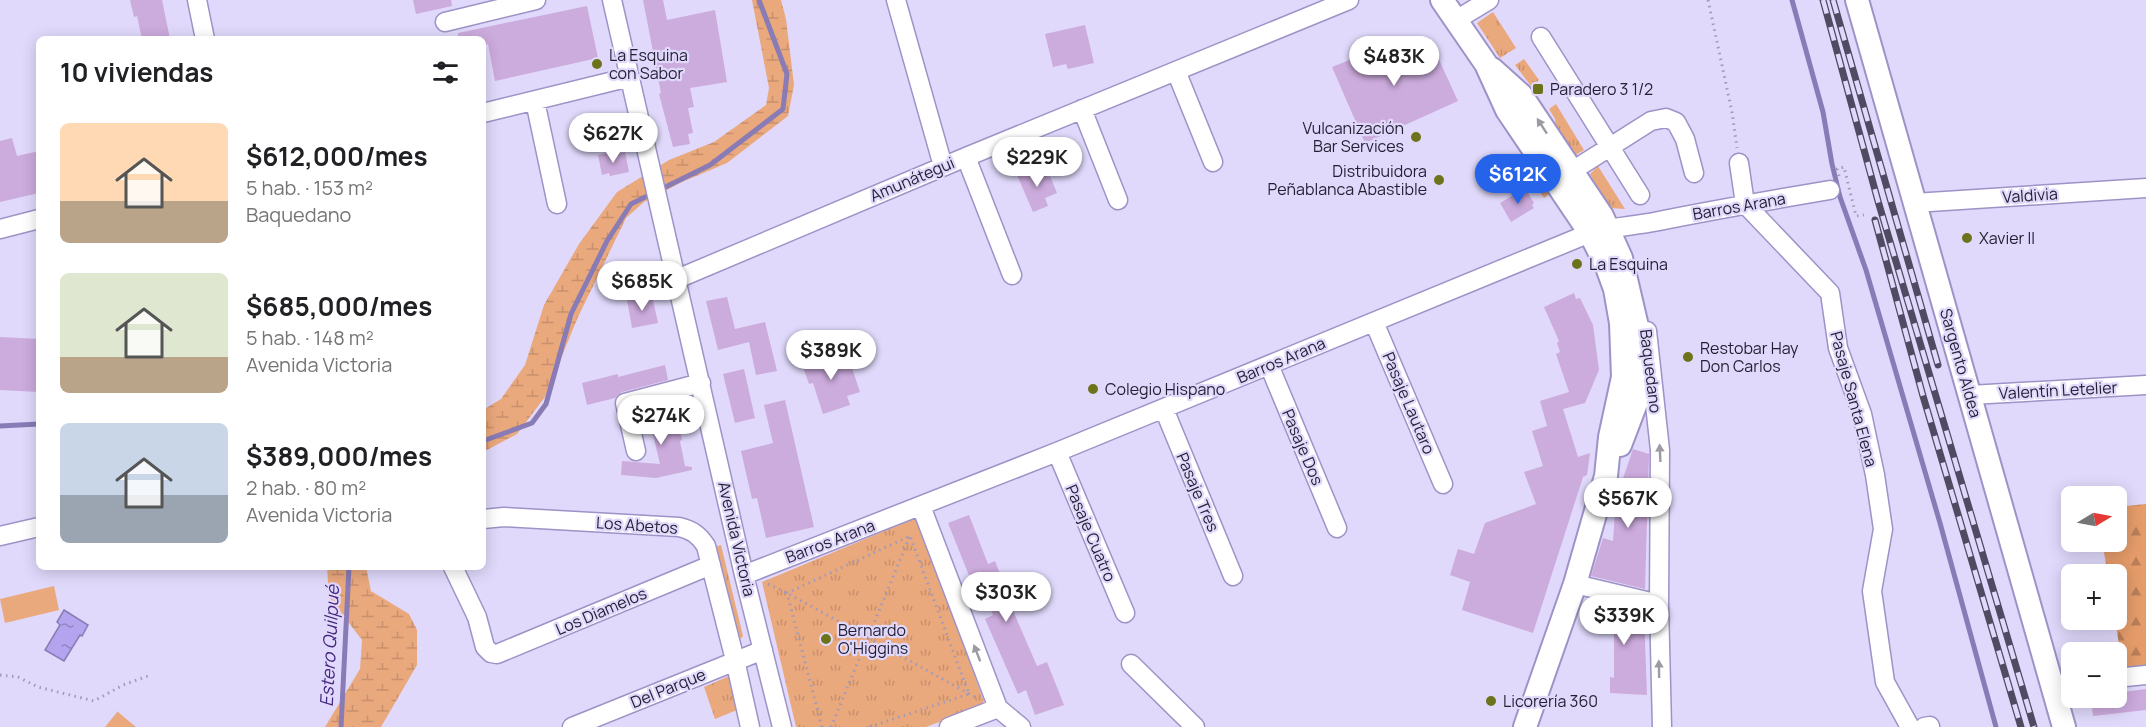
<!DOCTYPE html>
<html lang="es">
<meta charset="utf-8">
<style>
body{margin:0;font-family:Manrope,sans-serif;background:#f2f2f2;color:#202124;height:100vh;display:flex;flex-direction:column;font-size:22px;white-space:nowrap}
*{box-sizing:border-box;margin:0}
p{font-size:20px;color:#757577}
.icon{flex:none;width:33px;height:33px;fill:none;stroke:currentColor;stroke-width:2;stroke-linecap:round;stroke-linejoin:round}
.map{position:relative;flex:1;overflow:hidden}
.drawer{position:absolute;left:36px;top:36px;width:450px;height:534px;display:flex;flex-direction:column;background:#fff;border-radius:9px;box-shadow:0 3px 15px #0003}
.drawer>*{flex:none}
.needle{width:39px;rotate:80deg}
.fabs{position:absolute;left:2061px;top:486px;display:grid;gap:12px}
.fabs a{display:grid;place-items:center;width:66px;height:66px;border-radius:9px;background:#fff;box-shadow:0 3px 15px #0003;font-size:30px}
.price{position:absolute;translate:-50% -51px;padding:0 14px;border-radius:21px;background:#fff;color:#222;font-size:20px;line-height:39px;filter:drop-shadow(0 2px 3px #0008)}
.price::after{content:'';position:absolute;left:50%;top:36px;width:18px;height:14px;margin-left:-9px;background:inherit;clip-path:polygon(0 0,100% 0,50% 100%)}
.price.active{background:#2563eb;color:#fff}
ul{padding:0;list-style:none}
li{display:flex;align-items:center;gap:18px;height:150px;padding:0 24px}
li span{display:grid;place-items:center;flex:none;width:168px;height:120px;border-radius:9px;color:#555}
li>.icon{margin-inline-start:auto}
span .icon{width:72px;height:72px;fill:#fffc;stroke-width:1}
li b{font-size:26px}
h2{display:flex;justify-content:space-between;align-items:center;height:72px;padding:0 24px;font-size:26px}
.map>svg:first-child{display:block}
</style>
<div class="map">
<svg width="2146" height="727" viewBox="0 0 2146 727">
<defs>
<pattern id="grass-tufts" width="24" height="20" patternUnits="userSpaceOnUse" patternTransform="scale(1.5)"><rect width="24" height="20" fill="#eaa87d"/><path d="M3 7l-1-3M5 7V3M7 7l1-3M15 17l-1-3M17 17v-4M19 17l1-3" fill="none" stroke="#c8906c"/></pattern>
<pattern id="forest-firs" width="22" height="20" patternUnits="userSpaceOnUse" patternTransform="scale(1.5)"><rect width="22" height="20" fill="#e59c6a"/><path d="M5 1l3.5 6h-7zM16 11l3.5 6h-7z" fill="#b97f58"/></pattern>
<pattern id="wetland-marsh" width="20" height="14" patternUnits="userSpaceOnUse" patternTransform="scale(1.5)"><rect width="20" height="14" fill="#eaa87d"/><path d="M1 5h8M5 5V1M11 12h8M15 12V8" fill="none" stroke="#c8906c"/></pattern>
<pattern id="water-ripples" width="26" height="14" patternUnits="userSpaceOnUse" patternTransform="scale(1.5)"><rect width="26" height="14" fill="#b4a3ef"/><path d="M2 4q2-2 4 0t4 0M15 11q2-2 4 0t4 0" fill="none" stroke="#9284c2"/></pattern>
</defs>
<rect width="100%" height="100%" fill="#e0d9fb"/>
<path fill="url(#grass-tufts)" d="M1493 12 1516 48 1500 58 1477 23Z
M1524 59 1539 80 1531 86 1515 65Z
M1556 104 1584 150 1572 157 1556 131 1555 119 1549 109Z
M1528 152 1555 190 1544 198 1520 163Z
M1598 166 1625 209 1610 208 1590 174Z
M918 517 985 705 926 727H796L762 582Z
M721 545 743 636 737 642 714 547Z
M729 676 737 710 715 719 704 687Z"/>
<path fill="url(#forest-firs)" d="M2146 504V666L2123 669 2115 620H2116V574H2108L2102 542H2116L2117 507Z"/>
<path fill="url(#wetland-marsh)" d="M752 0H781L786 19 794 85 788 116 727 163 682 182 644 202 626 218 578 317 545 397 517 434 483 452V410L501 399 525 365 544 305 579 244 617 192 669 160 714 142 766 105 769 88Z
M327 567H366L371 591 409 614 417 630V665L381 727H325L360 669 362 640 329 597Z"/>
<path fill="#eaa87d" d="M54 586 59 610 5 623 0 599Z
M118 711V712L136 727H105Z"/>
<path fill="url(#water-ripples)" stroke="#887bb6" stroke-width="1.5" d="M64 610 88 625 82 636 80 635 64 661 45 650 60 625 57 622Z"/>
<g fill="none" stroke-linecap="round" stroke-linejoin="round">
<path stroke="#887bb6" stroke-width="5" d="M1792 0 1823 112 1832 164 1840 197 1866 270 1940 523 1996 727
M0 426 39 424
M483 441 532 423 546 404 571 314 607 241 631 204 710 165 783 109 787 74 759 0
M341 727 349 567"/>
</g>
<path fill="#ccabdd" d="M130 0H162L170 39H142L137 16 134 17Z
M413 0H451L452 6 416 14Z
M643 0H663L667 20 715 10 727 82 690 88 694 107 688 108 693 133 688 134 690 144 673 147 659 94 661 93Z
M587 6 598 58 495 81 488 44 486 45 484 39H458V33Z
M1085 25 1094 63 1068 69 1066 64 1053 67 1045 34Z
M1429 38 1458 101 1365 143 1332 67 1394 42 1398 51Z
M12 138 17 156 39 151V193L0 202V141Z
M611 152 612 155 625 152 629 172 610 176 609 173 602 175 598 155Z
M1037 166 1039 171 1044 169 1048 177 1050 176 1057 193 1045 198 1048 206 1033 212 1017 175Z
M1525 188 1534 203 1532 205 1534 208 1511 222 1500 203Z
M1574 293 1576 299 1580 298 1593 325 1599 370 1585 403 1563 409 1578 457 1590 453 1587 475 1583 477 1533 633 1462 610 1470 582 1450 575 1458 549 1474 554 1485 523 1536 504 1524 472 1543 466 1532 431 1547 426 1540 401 1569 392 1556 354 1560 352 1557 343 1559 341 1544 307Z
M652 295 658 323 632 328 627 300Z
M727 297 735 329 765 322 777 371 756 375 749 342 718 350 706 301Z
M0 337 39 339V392L0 390Z
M826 353 829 362 848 356 860 392 847 396 850 405 823 414 813 383 809 384 801 362Z
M665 365 668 380 622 392 615 398 587 405 582 383 618 374V377Z
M744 369 755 418 735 423 723 374Z
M785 400 814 527 766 538 757 498 752 499 741 451 773 443 764 405Z
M673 402 682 440 680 441 685 466 692 467V470L656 478 621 475 622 461 660 464 647 409Z
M1633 449 1649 454 1645 589 1591 576 1603 538 1613 541 1615 512 1612 511Z
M969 515 988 564 995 561 1006 589 1004 590 1037 666 1047 662 1064 705 1035 715 1026 690 1018 694 985 619 993 615 981 583 975 586 972 583 948 523Z
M1597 601 1613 605 1609 607 1644 614 1647 695 1610 693V677L1614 678V633L1584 622 1589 603 1598 604Z
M2146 689V710L2093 716 2091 698H2116V693Z"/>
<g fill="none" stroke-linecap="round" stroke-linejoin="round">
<defs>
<path id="minor" d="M197 0 205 39
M612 0 744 575 782 727
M896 0 943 166
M1456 20 1489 0
M445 22 536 0
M1541 37 1640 195
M1176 71 1213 162
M535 101 557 204
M1082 109 1118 200
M483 113 630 77
M966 157 1012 275
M1739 163 1745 204 1830 293 1838 348 1862 414 1875 475 1883 529 1872 591 1885 682 1910 727
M1572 171 1651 121 1666 118 1676 122 1685 139 1694 173
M1914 203 2146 188
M0 229 39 219
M677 279 966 157 1349 0
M1374 322 1443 484
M1647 331 1660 450 1659 604 1662 727
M1269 365 1337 528
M1970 395 2146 385
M1164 409 1233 576
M636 451 625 403 701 383
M1057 452 1125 613
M921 506 998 708 1021 727
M483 519 504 517 679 527C692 530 699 535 706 546L735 660 750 727
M0 536 39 527
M453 567 477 617 485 647 491 653 497 654 711 565
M744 575 1057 452 1590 233C1611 227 1632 226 1654 222 1712 210 1771 200 1830 190
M1575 584 1659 604
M1131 664 1195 727
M2116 678 2146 675
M2052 685 2072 683
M572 727 763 650
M949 727 998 708
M1924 727 1930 726"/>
<path id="major" d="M1442 0 1486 64 1507 110 1590 233 1607 267 1615 289 1621 323 1623 377 1610 437 1606 476 1575 584 1525 727
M1857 0 2064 727
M1492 69 1521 95 1602 216 1621 258 1639 335V359L1636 403 1620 445"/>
</defs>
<use href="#minor" stroke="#9e92c7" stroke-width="21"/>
<use href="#major" stroke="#9e92c7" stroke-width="26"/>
<path stroke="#a09ab7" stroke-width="3" stroke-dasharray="1.5 4.5" stroke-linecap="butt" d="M1708 0 1732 112 1737 148
M1839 176 1837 169 1844 167 1856 216 1864 215
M768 584 787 593 975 697
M0 675 18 677 38 687 94 701 123 685 151 675
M822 727 787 593 910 536 969 694 869 727
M831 727 910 536"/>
<use href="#minor" stroke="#fff" stroke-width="18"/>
<use href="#major" stroke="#fff" stroke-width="22"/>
<defs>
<path id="rail" d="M1823 0 1878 201 2034 727
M1833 0 1938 365
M1875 220 1923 396 2021 727"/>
</defs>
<use href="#rail" stroke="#504b62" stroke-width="7"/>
<use href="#rail" stroke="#e0d9fb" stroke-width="4.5" stroke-dasharray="14" stroke-linecap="butt"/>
</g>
<defs><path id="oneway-solid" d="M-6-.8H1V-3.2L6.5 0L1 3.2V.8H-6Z" transform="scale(1.5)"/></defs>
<g fill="#9c9aa3">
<use href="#oneway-solid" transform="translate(1542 126) rotate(-123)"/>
<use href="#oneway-solid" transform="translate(1660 453) rotate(-93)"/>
<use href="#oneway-solid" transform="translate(977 653) rotate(-111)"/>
<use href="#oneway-solid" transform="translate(1659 669) rotate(-91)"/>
</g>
<g fill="#6c731b" stroke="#e0d9fb" stroke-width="2">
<circle cx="597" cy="64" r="6"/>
<rect x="1532" y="83" width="12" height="12" rx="3"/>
<circle cx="1416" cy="137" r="6"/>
<circle cx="1439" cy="180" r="6"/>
<circle cx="1967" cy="238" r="6"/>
<circle cx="1577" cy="264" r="6"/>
<circle cx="1688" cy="357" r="6"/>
<circle cx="1093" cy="389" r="6"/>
<circle cx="826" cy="639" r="6"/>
<circle cx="1491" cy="701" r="6"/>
</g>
<g text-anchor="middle" stroke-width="4.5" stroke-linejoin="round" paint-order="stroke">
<g font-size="16" fill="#231e32" stroke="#e0d9fb" text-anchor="start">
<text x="609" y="61">La Esquina<tspan x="609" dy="18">con Sabor</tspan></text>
<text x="1550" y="95">Paradero 3 1/2</text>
<text x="1404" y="134" text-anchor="end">Vulcanización<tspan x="1404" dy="18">Bar Services</tspan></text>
<text x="1427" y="177" text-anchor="end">Distribuidora<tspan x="1427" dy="18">Peñablanca Abastible</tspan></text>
<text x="1979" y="244">Xavier II</text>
<text x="1589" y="270">La Esquina</text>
<text x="1700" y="354">Restobar Hay<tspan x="1700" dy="18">Don Carlos</tspan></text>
<text x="1105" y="395">Colegio Hispano</text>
<text x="838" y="636">Bernardo<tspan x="838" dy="18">O'Higgins</tspan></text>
<text x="1503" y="707">Licorería 360</text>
</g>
<g font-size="16" fill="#231e32" stroke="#e0d9fb">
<text transform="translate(912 179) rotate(-23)" y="6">Amunátegui</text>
<text transform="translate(2030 195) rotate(-4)" y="6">Valdivia</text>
<text transform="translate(1739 206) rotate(-10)" y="6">Barros Arana</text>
<text transform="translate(1281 360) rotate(-23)" y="6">Barros Arana</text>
<text transform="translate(1961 363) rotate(74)" y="6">Sargento Aldea</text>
<text transform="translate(1651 371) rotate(83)" y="6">Baquedano</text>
<text transform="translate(2058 390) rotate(-3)" y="6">Valentín Letelier</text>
<text transform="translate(1854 399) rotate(75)" y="6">Pasaje Santa Elena</text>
<text transform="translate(1409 403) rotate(67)" y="6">Pasaje Lautaro</text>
<text transform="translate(1303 447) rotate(67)" y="6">Pasaje Dos</text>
<text transform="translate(1198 492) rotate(67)" y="6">Pasaje Tres</text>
<text transform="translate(637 525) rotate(4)" y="6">Los Abetos</text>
<text transform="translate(1091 533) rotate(67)" y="6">Pasaje Cuatro</text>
<text transform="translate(737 539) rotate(77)" y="6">Avenida Victoria</text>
<text transform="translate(830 541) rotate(-21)" y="6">Barros Arana</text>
<text transform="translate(601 611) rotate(-23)" y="6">Los Diamelos</text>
<text transform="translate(668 688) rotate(-22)" y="6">Del Parque</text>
</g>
<g font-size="18" font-style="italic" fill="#44267d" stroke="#e0d9fb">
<text transform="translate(330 646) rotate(-87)" y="6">Estero Quilpué</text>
</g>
</g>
</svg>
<div class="fabs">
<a><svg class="needle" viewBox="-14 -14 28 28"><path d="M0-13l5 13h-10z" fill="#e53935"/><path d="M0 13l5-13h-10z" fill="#757577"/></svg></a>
<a>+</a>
<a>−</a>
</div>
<b class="price" style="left:1394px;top:87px">$483K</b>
<b class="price" style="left:613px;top:164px">$627K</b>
<b class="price" style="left:1037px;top:188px">$229K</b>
<b class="price active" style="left:1518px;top:205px">$612K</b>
<b class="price" style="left:642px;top:312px">$685K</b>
<b class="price" style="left:831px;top:381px">$389K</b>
<b class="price" style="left:661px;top:446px">$274K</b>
<b class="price" style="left:1628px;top:529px">$567K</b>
<b class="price" style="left:1006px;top:623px">$303K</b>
<b class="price" style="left:1624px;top:646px">$339K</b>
<section class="drawer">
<h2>10 viviendas<svg class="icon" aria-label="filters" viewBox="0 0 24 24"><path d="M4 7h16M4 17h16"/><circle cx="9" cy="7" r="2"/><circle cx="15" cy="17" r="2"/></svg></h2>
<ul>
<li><span style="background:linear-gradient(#ffd9b3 65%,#b9a48a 0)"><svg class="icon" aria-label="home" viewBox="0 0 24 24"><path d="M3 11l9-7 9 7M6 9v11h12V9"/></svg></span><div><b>$612,000/mes</b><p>5 hab. · 153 m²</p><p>Baquedano</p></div></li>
<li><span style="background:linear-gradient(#dfe7d0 70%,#b9a48a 0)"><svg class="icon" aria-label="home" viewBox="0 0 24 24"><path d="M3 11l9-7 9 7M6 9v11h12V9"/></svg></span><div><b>$685,000/mes</b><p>5 hab. · 148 m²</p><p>Avenida Victoria</p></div></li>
<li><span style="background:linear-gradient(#c9d6e8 60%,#9aa5b1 0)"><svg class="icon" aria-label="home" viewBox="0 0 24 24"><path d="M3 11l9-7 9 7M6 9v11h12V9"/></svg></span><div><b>$389,000/mes</b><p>2 hab. · 80 m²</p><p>Avenida Victoria</p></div></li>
</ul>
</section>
</div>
